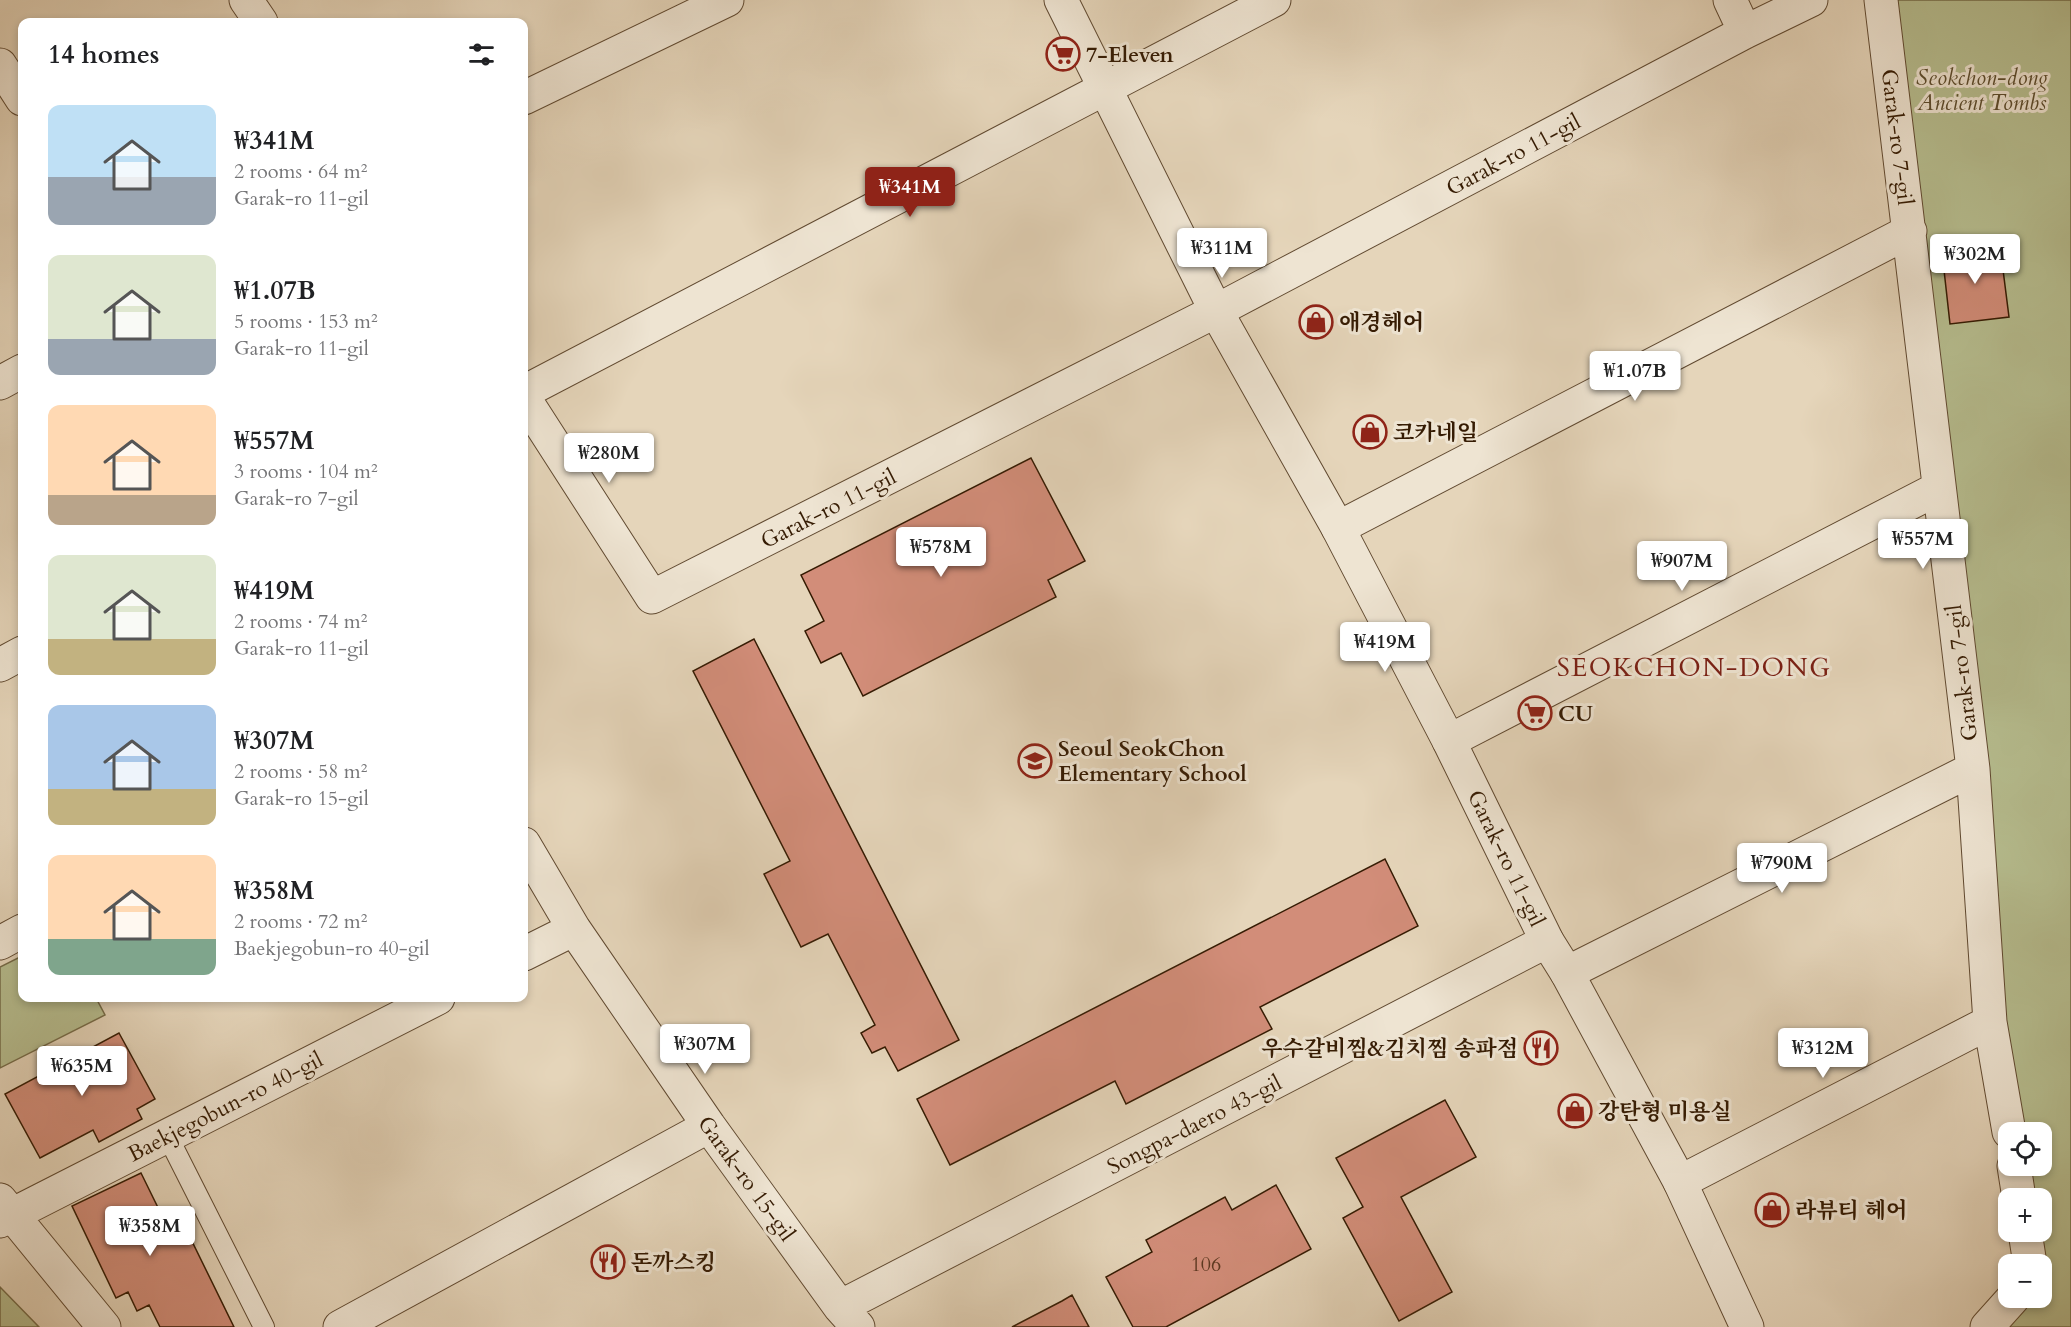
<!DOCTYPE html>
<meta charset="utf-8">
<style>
body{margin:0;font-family:Cardo,"Noto Serif KR",serif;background:#f2f2f2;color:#202124;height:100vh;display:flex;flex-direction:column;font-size:22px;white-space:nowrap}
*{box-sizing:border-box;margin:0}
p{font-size:20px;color:#757577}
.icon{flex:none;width:33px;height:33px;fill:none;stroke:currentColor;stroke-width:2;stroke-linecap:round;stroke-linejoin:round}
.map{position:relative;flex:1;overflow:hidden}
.details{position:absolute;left:18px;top:18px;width:510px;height:984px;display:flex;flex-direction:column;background:#fff;border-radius:12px;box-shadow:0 3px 9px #0003}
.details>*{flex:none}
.fabs{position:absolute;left:1998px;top:1122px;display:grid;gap:12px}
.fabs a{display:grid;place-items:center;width:54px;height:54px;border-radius:12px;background:#fff;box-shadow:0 3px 9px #0003;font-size:30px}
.price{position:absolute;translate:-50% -51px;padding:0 14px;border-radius:6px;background:#fff;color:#222;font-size:20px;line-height:39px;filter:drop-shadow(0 2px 3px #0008)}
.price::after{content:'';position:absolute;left:50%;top:36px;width:18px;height:14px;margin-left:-9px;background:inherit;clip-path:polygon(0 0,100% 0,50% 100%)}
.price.current{background:#8f2418;color:#fff}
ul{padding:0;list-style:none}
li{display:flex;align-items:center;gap:18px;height:150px;padding:0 30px}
li span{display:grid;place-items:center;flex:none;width:168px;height:120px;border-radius:12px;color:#555}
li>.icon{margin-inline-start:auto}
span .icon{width:72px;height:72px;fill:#fffc;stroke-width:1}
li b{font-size:26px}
h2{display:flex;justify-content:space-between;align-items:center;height:72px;padding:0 30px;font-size:26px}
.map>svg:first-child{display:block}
</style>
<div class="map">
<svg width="2071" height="1327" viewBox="0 0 2071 1327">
<rect width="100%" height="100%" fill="#e5d5ba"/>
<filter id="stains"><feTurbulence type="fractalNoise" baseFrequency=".00333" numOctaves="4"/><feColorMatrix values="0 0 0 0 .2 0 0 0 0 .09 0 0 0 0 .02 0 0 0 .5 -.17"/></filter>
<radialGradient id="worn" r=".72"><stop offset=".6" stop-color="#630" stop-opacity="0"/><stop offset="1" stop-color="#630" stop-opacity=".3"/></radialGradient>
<path fill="#b6bd8f" stroke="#766c49" stroke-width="1.5" d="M1881 0H2071V1327H2004L2032 1298H2042V1288L2045 1284 2042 1268V1198H2027L2020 1166H2042V1132H2013Z
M22 956V998H96L105 1015 0 1068V967Z
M0 1287 39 1327H0Z"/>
<path fill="#d28d79" stroke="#351b03" stroke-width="1.5" d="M2000 246 2009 317 1950 324 1942 252Z
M1031 458 1085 561 1048 580 1056 597 863 696 841 653 821 663 805 631 824 621 801 575Z
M754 639 959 1040 898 1071 885 1047 872 1053 861 1033 875 1025 828 934 801 947 764 874 790 861 693 671Z
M1385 859 1418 926 1260 1007 1272 1029 1126 1104 1115 1081 950 1165 917 1099Z
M119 1033 155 1099 137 1109 142 1119 99 1142 93 1130 40 1158 5 1094Z
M1445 1100 1476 1157 1401 1197 1452 1292 1399 1321 1343 1218 1363 1207 1336 1158Z
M141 1173 169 1230 183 1223 234 1327H160L149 1305 137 1311 128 1292 116 1298 72 1206Z
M1276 1185 1311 1249 1166 1327H1133L1106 1277 1152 1252 1146 1240 1225 1197 1232 1210Z
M1072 1295 1089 1327H1012L1062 1301Z"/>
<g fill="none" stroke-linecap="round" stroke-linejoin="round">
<defs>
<path id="service" d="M167 1135 264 1327"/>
<path id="minor" d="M246 0 261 22
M1730 0 1745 32
M1881 0 1973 769 1990 1022 2009 1132
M0 65 22 99
M524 98 727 0
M0 383 22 371
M524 392 1274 0
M524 398 652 597 1216 311 1745 32 1811 0
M1338 528 1910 231
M0 665 22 653
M1449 741 1939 488
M524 844 574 929 709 1126 840 1307 858 1327
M0 943 22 931
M524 954 574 929
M1567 973 1973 769
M2014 1166 2019 1198
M1680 1182 1990 1022
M0 1200 104 1327
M0 1221 438 998
M2025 1232 2030 1264
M840 1307 1547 941
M340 1327 709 1126
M1987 1327 2013 1298"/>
<path id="tertiary" d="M1061 0 1216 311 1338 528 1449 741 1547 941 1567 973 1680 1182 1747 1327"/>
</defs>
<use href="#service" stroke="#614a31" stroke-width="22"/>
<use href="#minor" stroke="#614a31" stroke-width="35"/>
<use href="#tertiary" stroke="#614a31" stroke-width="35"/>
<use href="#service" stroke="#eee4d2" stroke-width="20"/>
<use href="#minor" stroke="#eee4d2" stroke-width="33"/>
<use href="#tertiary" stroke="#eee4d2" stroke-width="33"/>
</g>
<defs>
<symbol id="supermarket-ring" viewBox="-11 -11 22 22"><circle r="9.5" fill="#eee4d2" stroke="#8f2418" stroke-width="1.5"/><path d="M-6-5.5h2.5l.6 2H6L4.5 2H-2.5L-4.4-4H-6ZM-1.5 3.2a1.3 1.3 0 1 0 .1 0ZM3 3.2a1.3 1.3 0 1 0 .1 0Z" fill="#8f2418"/></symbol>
<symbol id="shop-ring" viewBox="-11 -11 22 22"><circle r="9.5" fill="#eee4d2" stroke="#8f2418" stroke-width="1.5"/><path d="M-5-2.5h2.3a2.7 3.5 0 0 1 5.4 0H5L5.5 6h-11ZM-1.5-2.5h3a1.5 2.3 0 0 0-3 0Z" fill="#8f2418"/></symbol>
<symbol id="school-ring" viewBox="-11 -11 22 22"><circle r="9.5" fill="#eee4d2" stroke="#8f2418" stroke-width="1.5"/><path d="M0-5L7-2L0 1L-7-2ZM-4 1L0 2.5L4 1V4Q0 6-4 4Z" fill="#8f2418"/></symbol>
<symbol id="restaurant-ring" viewBox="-11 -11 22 22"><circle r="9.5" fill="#eee4d2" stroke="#8f2418" stroke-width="1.5"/><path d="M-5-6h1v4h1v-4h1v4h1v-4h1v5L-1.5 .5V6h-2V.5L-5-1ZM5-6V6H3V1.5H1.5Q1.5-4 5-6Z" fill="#8f2418"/></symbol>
</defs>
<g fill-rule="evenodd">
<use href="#supermarket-ring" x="1044" y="35" width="38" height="38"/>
<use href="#shop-ring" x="1297" y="303" width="38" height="38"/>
<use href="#shop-ring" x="1351" y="413" width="38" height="38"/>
<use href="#supermarket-ring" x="1516" y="694" width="38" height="38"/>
<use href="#school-ring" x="1016" y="742" width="38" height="38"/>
<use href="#restaurant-ring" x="1522" y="1029" width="38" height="38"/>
<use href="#shop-ring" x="1556" y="1092" width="38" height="38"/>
<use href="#shop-ring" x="1753" y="1191" width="38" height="38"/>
<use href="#restaurant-ring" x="589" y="1243" width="38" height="38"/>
</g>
<g text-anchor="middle" stroke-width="6" stroke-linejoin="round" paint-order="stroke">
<g font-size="20" fill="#5c3820">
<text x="1206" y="1271">106</text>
</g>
<g font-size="22" font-weight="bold" fill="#351b03" stroke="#eee4d2" text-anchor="start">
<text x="1086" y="62">7-Eleven</text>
<text x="1339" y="330">애경헤어</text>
<text x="1393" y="440">코카네일</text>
<text x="1558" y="721">CU</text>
<text x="1058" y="756">Seoul SeokChon<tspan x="1058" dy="25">Elementary School</tspan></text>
<text x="1518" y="1056" text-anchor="end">우수갈비찜&amp;김치찜 송파점</text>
<text x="1598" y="1119">강탄형 미용실</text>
<text x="1795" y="1218">라뷰티 헤어</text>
<text x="631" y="1270">돈까스킹</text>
</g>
<g font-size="22" font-style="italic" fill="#5c4c2d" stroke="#eee4d2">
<text x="1982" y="85">Seokchon-dong<tspan x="1982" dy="25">Ancient Tombs</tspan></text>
</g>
<g font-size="22" fill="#351b03" stroke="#eee4d2">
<text transform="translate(1898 137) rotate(83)" y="8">Garak-ro 7-gil</text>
<text transform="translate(1513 154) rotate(-28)" y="8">Garak-ro 11-gil</text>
<text transform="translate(828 508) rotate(-27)" y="8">Garak-ro 11-gil</text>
<text transform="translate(1961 673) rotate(-97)" y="8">Garak-ro 7-gil</text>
<text transform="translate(1507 858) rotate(64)" y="8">Garak-ro 11-gil</text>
<text transform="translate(225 1106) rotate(-27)" y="8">Baekjegobun-ro 40-gil</text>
<text transform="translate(1194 1124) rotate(-27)" y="8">Songpa-daero 43-gil</text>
<text transform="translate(747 1178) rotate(54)" y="8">Garak-ro 15-gil</text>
</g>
<g font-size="26" letter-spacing="1.5" fill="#7a1f14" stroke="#eee4d2">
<text x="1694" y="676">SEOKCHON-DONG</text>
</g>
</g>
<rect width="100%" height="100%" filter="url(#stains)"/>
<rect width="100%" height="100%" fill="url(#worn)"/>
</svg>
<div class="fabs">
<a><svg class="icon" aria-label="locate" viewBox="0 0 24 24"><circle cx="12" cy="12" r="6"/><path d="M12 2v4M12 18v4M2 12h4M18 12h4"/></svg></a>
<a>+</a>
<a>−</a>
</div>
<b class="price current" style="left:910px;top:218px">₩341M</b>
<b class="price" style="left:1222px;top:279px">₩311M</b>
<b class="price" style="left:1975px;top:285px">₩302M</b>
<b class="price" style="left:1635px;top:402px">₩1.07B</b>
<b class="price" style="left:609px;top:484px">₩280M</b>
<b class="price" style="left:1923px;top:570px">₩557M</b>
<b class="price" style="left:941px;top:578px">₩578M</b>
<b class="price" style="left:1682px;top:592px">₩907M</b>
<b class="price" style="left:1385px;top:673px">₩419M</b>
<b class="price" style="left:1782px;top:894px">₩790M</b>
<b class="price" style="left:705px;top:1075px">₩307M</b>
<b class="price" style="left:1823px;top:1079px">₩312M</b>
<b class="price" style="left:82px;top:1097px">₩635M</b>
<b class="price" style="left:150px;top:1257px">₩358M</b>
<section class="details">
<h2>14 homes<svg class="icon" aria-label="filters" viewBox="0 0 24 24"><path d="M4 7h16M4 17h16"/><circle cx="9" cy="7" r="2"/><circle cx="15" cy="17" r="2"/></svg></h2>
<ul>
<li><span style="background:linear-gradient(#bfe0f5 60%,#9aa5b1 0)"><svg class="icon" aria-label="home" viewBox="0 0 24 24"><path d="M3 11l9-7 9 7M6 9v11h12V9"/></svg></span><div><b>₩341M</b><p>2 rooms · 64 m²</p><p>Garak-ro 11-gil</p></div></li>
<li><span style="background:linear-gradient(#dfe7d0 70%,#9aa5b1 0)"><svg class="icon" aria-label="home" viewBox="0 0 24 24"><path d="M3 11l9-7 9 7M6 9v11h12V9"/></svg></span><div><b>₩1.07B</b><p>5 rooms · 153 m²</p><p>Garak-ro 11-gil</p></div></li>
<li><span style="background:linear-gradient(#ffd9b3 75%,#b9a48a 0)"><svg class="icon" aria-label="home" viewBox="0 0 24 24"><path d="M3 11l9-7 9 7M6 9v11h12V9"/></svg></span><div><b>₩557M</b><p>3 rooms · 104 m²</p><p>Garak-ro 7-gil</p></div></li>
<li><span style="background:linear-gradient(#dfe7d0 70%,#c2b280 0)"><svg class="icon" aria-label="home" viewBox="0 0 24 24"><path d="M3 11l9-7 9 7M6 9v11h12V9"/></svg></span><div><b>₩419M</b><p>2 rooms · 74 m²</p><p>Garak-ro 11-gil</p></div></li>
<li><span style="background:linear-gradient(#a9c7e8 70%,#c2b280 0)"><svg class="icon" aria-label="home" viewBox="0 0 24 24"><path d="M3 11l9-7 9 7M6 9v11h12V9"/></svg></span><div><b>₩307M</b><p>2 rooms · 58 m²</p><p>Garak-ro 15-gil</p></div></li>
<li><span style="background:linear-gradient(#ffd9b3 70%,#7fa58c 0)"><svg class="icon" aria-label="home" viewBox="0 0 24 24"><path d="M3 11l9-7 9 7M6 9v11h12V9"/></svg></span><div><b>₩358M</b><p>2 rooms · 72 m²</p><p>Baekjegobun-ro 40-gil</p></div></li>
</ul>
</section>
</div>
